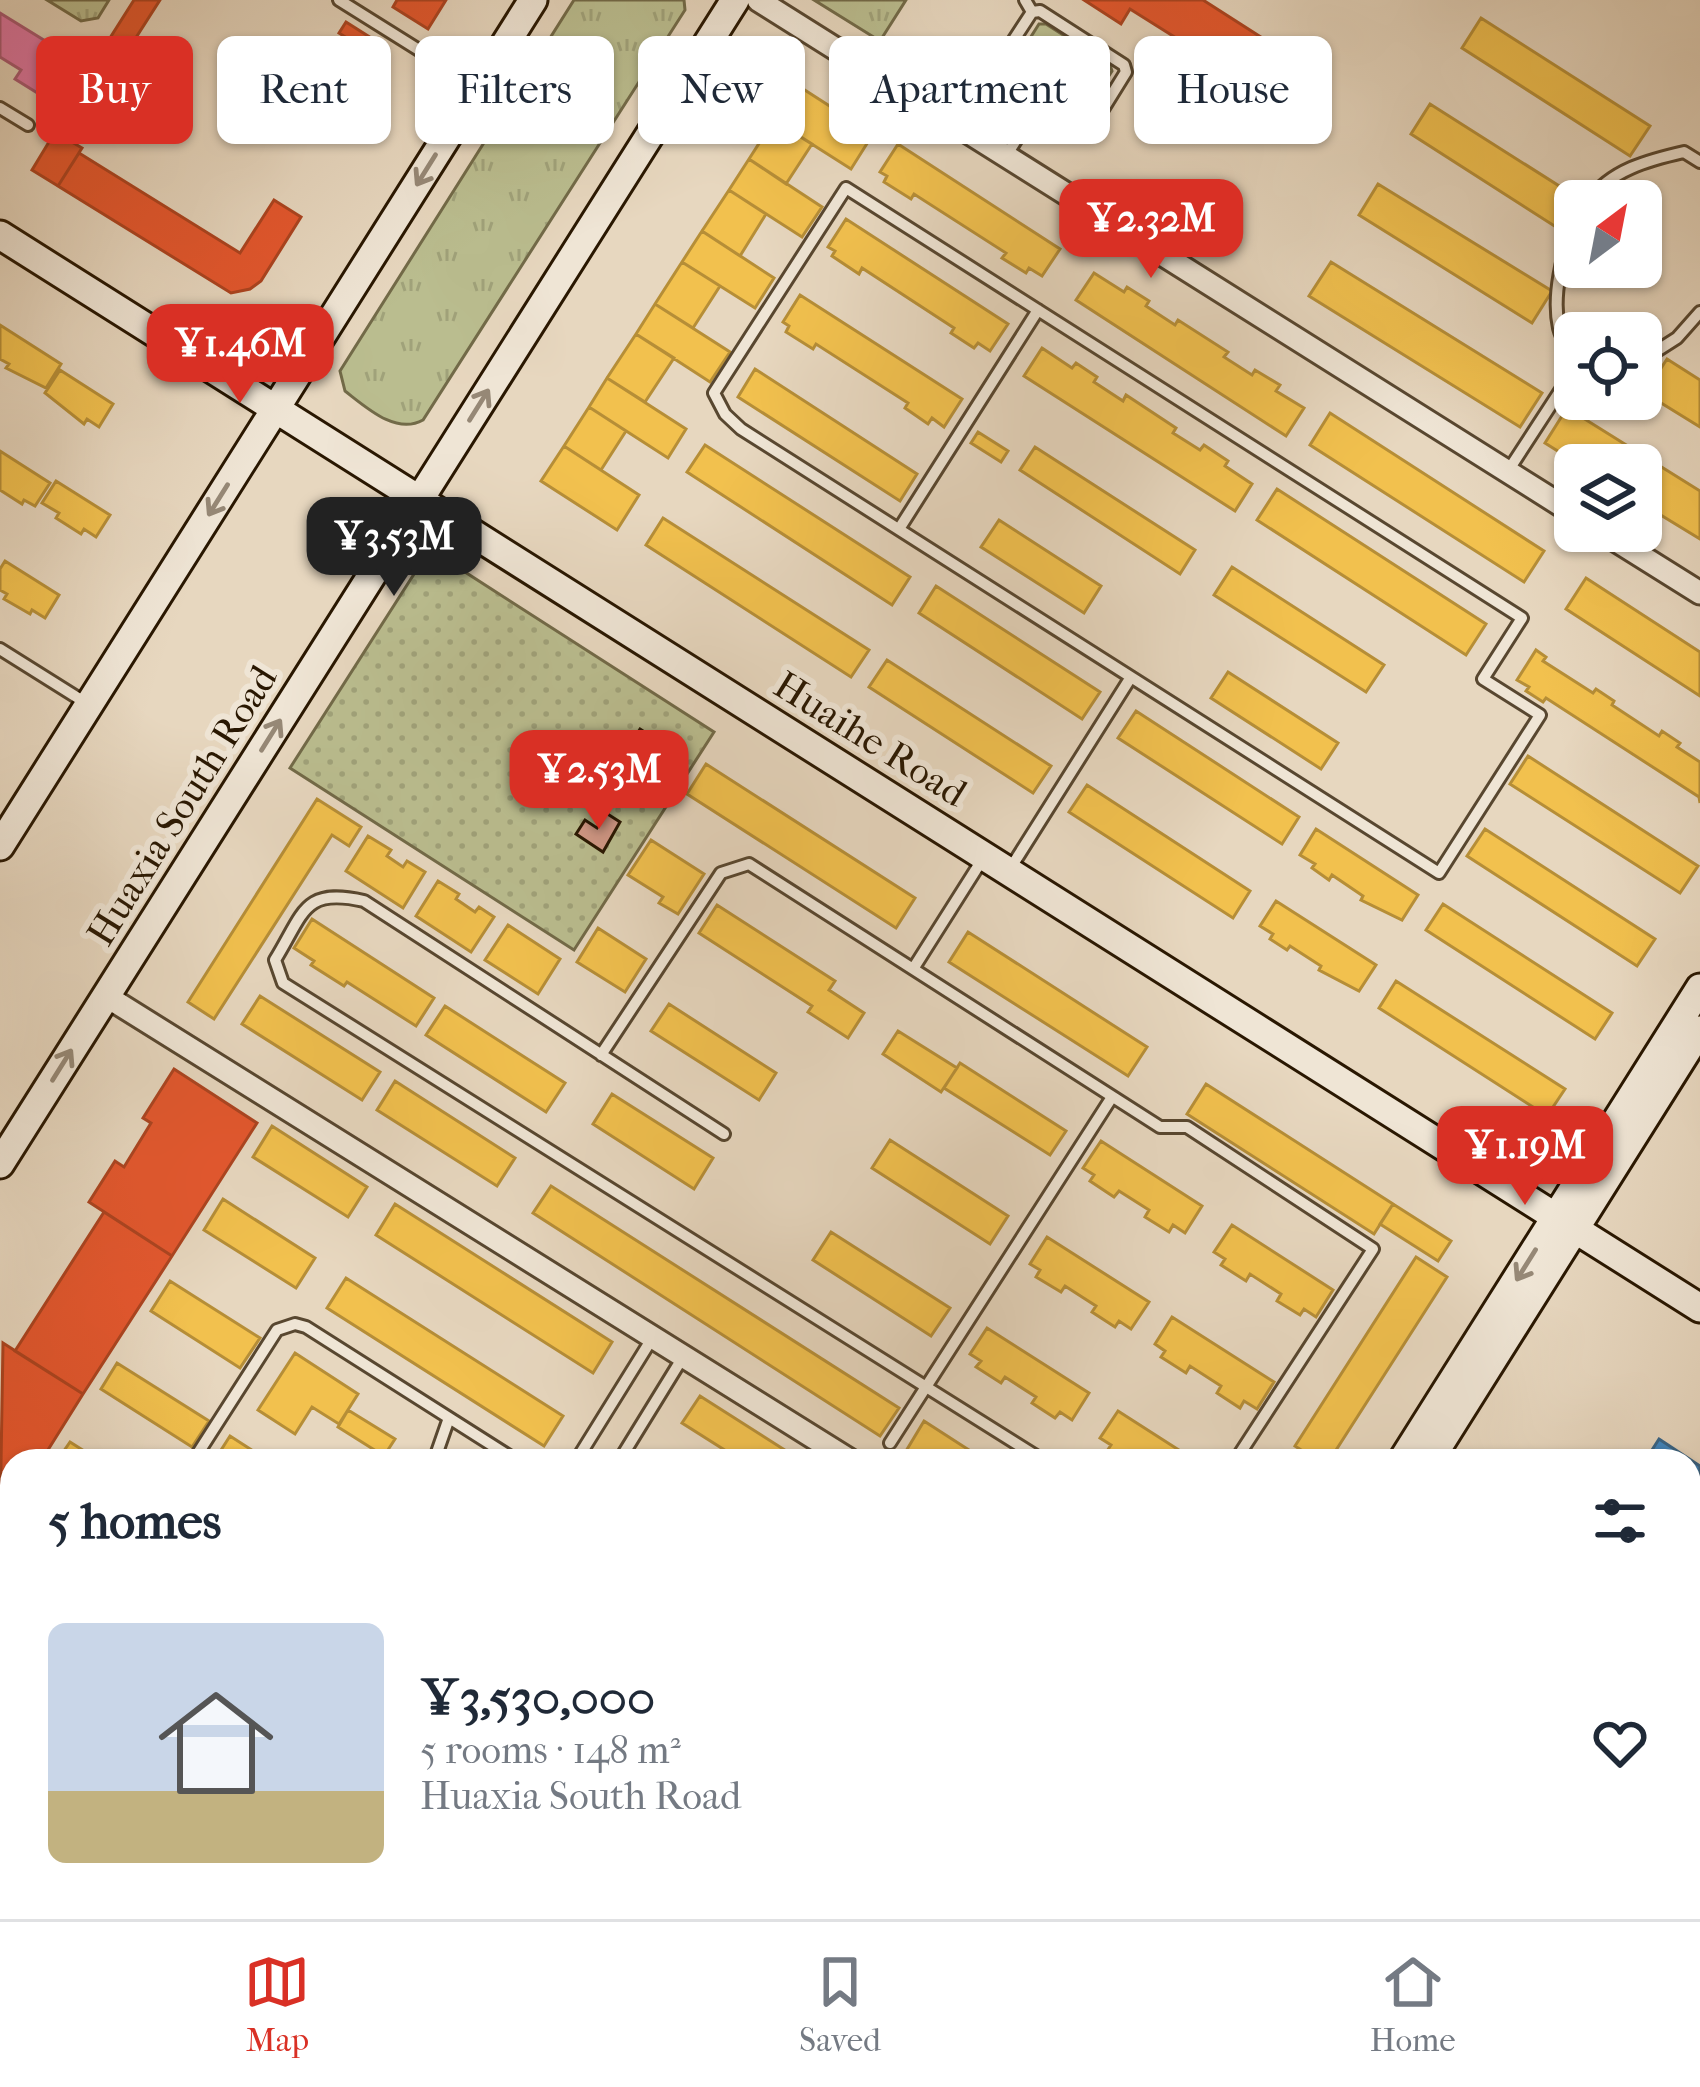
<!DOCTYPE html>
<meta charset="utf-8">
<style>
body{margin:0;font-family:"IM FELL French Canon",serif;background:#f6f6f7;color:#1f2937;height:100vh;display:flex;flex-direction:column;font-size:45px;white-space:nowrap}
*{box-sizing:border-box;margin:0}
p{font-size:39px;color:#747a83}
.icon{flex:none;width:66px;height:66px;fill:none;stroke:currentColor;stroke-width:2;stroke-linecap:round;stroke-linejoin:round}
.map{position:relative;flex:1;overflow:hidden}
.drawer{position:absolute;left:0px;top:1449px;width:1701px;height:471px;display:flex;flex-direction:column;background:#fff;border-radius:36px 36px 0 0;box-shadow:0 3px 9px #0004}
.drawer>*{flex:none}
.guide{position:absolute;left:36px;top:36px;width:1629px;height:108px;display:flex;gap:24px}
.needle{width:78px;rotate:32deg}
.tools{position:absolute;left:1554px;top:180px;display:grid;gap:24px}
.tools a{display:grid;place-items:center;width:108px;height:108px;border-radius:18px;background:#fff;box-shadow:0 3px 9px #0004;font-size:60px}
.price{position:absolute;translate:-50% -102px;padding:0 27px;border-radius:24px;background:#d93025;color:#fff;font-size:39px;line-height:78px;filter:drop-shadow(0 3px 6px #0008)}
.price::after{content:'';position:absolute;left:50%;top:72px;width:36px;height:27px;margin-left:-18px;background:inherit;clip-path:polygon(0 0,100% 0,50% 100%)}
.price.selected{background:#222;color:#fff}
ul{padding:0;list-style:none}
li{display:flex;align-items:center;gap:36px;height:300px;padding:0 48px}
li span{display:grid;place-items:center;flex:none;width:336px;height:240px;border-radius:18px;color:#555}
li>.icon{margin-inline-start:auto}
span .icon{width:144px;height:144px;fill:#fffc;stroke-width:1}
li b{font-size:51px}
h2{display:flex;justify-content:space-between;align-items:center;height:144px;padding:0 48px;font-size:51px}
.pill{padding:0 42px;border-radius:18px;background:#fff;box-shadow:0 3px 9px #0004;font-size:42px;line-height:108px}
.pill.selected{background:#d93025;color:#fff}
.tab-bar{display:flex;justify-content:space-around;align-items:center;height:168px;border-top:3px solid #e0e1e3;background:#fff;font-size:33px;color:#747a83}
.tab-bar a{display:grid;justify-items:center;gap:6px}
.tab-bar .selected{color:#d93025}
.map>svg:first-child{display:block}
</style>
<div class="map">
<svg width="1700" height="1919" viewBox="0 0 1700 1919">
<defs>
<pattern id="grass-tufts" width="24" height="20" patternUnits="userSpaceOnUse" patternTransform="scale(3)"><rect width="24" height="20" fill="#babd8f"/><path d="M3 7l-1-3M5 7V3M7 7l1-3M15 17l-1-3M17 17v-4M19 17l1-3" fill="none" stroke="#a0a27a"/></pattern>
<pattern id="park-dots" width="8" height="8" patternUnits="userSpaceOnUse" patternTransform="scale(3)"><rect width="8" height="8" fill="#babd8f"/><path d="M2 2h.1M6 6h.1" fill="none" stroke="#a0a27a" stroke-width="1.8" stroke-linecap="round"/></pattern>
<pattern id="water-rules" width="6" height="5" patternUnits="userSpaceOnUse" patternTransform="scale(3)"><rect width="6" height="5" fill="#9db6be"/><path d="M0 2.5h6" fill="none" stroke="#879ca2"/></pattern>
</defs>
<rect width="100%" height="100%" fill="#e7d7bf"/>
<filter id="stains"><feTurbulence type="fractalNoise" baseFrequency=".00167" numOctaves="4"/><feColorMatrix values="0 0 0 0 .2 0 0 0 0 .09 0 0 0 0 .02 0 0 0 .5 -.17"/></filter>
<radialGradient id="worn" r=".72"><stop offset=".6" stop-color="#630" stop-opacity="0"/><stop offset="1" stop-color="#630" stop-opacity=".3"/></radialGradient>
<path fill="url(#grass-tufts)" stroke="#726a48" stroke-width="3" d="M47 0H109L98 18 81 21Z
M574 0H684L685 10 423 420C396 435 367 408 345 391L340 371Z
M814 0H906L880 41Z
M1039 24H1046L1110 65 1112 71 1088 108 1018 67 1015 62Z"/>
<path fill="url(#park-dots)" stroke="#726a48" stroke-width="3" d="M440 561 454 565 714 732 574 950 290 768 416 571Z"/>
<path fill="url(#water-rules)" stroke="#6f7672" stroke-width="3" d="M372 1908H446L463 1919H388Z"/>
<path fill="#f2c14e" stroke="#b68e37" stroke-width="3" d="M1481 18 1650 126 1630 156 1462 48Z
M797 85 873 134 851 169 774 120Z
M1430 104 1575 196 1556 227 1411 134Z
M774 120 812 144 786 184 749 159Z
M898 144 1060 249 1042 276 1029 268 1026 273 1002 258 1006 253 914 194 911 199 884 182 887 176 880 172Z
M749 159 822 207 802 237 729 190Z
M1378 184 1552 291 1532 323 1359 215Z
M729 190 766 214 740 256 702 231Z
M846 219 1008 324 990 351 978 343 974 348 951 333 954 328 862 268 859 274 832 256 835 251 828 247Z
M702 231 774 278 755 308 682 262Z
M682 262 720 286 693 328 655 304Z
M1331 262 1542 393 1520 427 1309 296Z
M1094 273 1124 292 1127 287 1149 301 1146 306 1175 325 1178 320 1228 352 1224 357 1252 375 1255 370 1280 385 1276 391 1304 408 1286 436 1076 300Z
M800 295 962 399 944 427 932 418 928 424 905 408 908 403 816 344 813 349 786 332 789 326 783 322Z
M655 304 730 352 710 382 636 334Z
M0 325 61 364 46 388 6 368 9 364 0 359Z
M636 334 674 358 645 402 607 378Z
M1042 348 1072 368 1076 363 1097 377 1094 382 1123 401 1126 395 1176 428 1173 433 1200 450 1204 445 1228 461 1225 466 1252 484 1235 511 1024 376Z
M1667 359 1700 380V427L1645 393Z
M755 369 917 474 900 501 738 397Z
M60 370 113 404 99 427 87 419 84 424 45 393Z
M607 378 686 429 668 458 589 407Z
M589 407 626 431 601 470 564 446Z
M1567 408 1700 491V539L1641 503V465H1580L1545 443Z
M1330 413 1544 551 1524 582 1310 445Z
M978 432 1008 451 1001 462 971 443Z
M705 445 910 577 892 605 687 472Z
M564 446 639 495 617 530 541 481Z
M1035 447 1195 550 1180 574 1020 470Z
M0 451 50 483 35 506 24 500 22 504 0 490Z
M56 481 110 515 96 537 84 529 81 534 56 518 59 513 42 503Z
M1277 489 1486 624 1466 655 1257 520Z
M663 518 869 650 851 677 646 545Z
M999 520 1101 586 1084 613 981 547Z
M5 561 59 595 45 618 32 610 30 614 4 599 7 594 0 590V569Z
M1232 567 1384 665 1366 692 1214 595Z
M1586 578 1700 652V696L1566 609Z
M936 586 1100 692 1082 719 919 613Z
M1536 650 1546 657 1543 661 1593 693 1596 689 1614 701 1612 705 1659 736 1662 731 1680 743 1677 747 1700 762V803L1699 797 1546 698 1543 702 1526 691 1529 687 1517 680Z
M887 660 1051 766 1033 793 869 687Z
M1228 672 1338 743 1321 769 1211 698Z
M1136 711 1299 817 1282 844 1118 738Z
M1528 756 1698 866 1680 893 1510 784Z
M706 764 915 898 896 928 687 794Z
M1087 785 1250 891 1233 918 1069 812Z
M317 799 361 827 349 846 332 835 214 1019 188 1002Z
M1316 829 1418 895 1402 920 1361 900 1363 896 1332 875 1329 880 1312 868 1315 864 1300 855Z
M1485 829 1655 939 1637 966 1467 856Z
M368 836 391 850 387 856 403 867 407 861 425 872 403 908 346 871Z
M651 840 704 874 678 914 659 903 663 897 628 875Z
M438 881 459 894 456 899 475 912 479 907 494 917 471 952 416 916Z
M1276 901 1376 965 1359 991 1319 970 1321 966 1290 946 1287 950 1270 939 1273 934 1260 926Z
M1443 904 1612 1013 1595 1039 1426 930Z
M717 905 835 981 829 990 864 1013 848 1038 808 1012 812 1006 699 933Z
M312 919 434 998 416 1026 347 982 344 986 311 965 314 961 294 948Z
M508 925 560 959 538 994 485 960Z
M598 928 646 959 625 992 577 962Z
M968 932 1147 1047 1128 1076 949 962Z
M1396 981 1565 1089 1547 1116 1379 1008Z
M260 996 380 1072 362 1100 242 1024Z
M669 1004 776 1073 759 1100 651 1031Z
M445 1006 565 1083 546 1112 426 1035Z
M898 1031 957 1068 941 1092 883 1054Z
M960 1063 1066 1131 1050 1155 944 1088Z
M395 1081 515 1158 497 1186 377 1110Z
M1206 1084 1393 1204 1374 1234 1187 1114Z
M612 1094 713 1158 694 1189 593 1124Z
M272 1126 367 1187 348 1217 253 1157Z
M890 1140 1008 1216 990 1244 872 1168Z
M1101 1141 1202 1206 1185 1233 1173 1225 1169 1232 1145 1217 1149 1210 1119 1191 1114 1197 1090 1181 1094 1175 1083 1168Z
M551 1186 899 1408 880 1436 533 1213Z
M223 1199 315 1258 296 1288 204 1230Z
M395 1204 612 1342 593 1373 376 1235Z
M1393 1204 1451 1241 1438 1261 1380 1224Z
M1232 1225 1333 1290 1316 1317 1304 1309 1300 1315 1277 1301 1281 1294 1250 1274 1246 1281 1221 1265 1225 1259 1214 1252Z
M831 1232 950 1308 931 1336 813 1260Z
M1047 1237 1149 1302 1131 1329 1119 1321 1115 1327 1092 1312 1096 1306 1065 1286 1061 1292 1036 1277 1040 1270 1030 1264Z
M1416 1257 1447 1277 1329 1461H1318L1295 1446Z
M346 1278 563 1416 544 1446 327 1308Z
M170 1281 260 1338 240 1368 151 1311Z
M1172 1317 1274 1382 1257 1409 1244 1401 1240 1408 1217 1393 1221 1386 1190 1366 1186 1373 1161 1357 1165 1351 1155 1344Z
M987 1328 1089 1393 1072 1420 1060 1412 1055 1418 1032 1403 1036 1397 1005 1377 1001 1383 976 1367 981 1361 970 1354Z
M295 1353 358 1394 339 1424 312 1407 295 1434 258 1410Z
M117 1363 209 1421 192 1447 101 1389Z
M700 1396 802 1461H742L682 1423Z
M348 1410 395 1439 384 1456 338 1427Z
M1118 1411 1196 1461H1122L1107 1451 1111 1445 1100 1438Z
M924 1421 986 1461H922L906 1451Z
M230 1436 269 1461 216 1458Z
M70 1442 100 1461H57Z
M0 1745 12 1753V1800L0 1792Z
M181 1908H254L272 1919H198Z
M578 1908H603L596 1919Z
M753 1908H811L828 1919H762L751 1912Z
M921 1908H954L947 1919H938Z
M967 1908H1025L1018 1919H960Z"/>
<path fill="#e4572e" stroke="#ac4420" stroke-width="3" d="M134 0H160L114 72 96 60Z
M397 0H446L428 29 393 7Z
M1084 0H1203L1267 41 1242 80 1231 74 1228 80 1204 65 1208 58 1130 9 1121 24Z
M346 22 387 48 380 59 339 33Z
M94 59 114 72 74 137 54 124Z
M55 132 82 148 58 186 32 170Z
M79 153 240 253 274 200 301 217 261 281 250 289 231 293 58 186Z
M174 1069 257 1123 172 1256 89 1202 115 1161 124 1167 151 1123 143 1118Z
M104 1212 172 1256 83 1394 15 1351Z
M3 1343 83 1394 41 1461H12V1506L0 1524Z"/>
<path fill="#3f88c5" stroke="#38668a" stroke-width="3" d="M1659 1439 1700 1466V1508L1689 1525V1461H1645Z
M1353 1908H1407L1424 1919H1361L1364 1915Z"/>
<path fill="#e377a8" stroke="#ab5a76" stroke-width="3" d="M0 13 73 58 47 99 15 79 21 70 0 57Z"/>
<path fill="#d19886" stroke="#291701" stroke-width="3" d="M640 729 664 745 646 773 622 758Z
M606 813 620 822 603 852 576 834 585 820 597 828Z"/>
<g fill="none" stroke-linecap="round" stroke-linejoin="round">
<defs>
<path id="lane" d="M339 0 478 87
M1025 0 1032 12 1040 11 1124 65 1126 72 1095 122H1088L1004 68 1000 61 1032 12
M0 108 28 125
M1006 156 1045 94
M846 188 1522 618 1483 679 1540 715 1439 873 741 429 725 414 714 393Z
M1589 201C1610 170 1649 160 1684 152L1700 162
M1575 224C1562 253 1552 296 1559 328 1562 340 1570 353 1575 364
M1641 361 1677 338 1700 312
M1508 471 1575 368
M899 529 1038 310
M0 649 86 703
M1010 869 1131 677
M913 969 982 860
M601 1055 721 873 749 864 1160 1127H1187L1373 1249 1237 1458
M724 1134 364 901C303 887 304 913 275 960L283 983 1044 1461
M890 1443 1112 1097
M193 1461 277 1330 295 1324 306 1327 517 1461
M434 1461 449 1418
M576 1461 653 1337
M619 1461 683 1357
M0 1831 12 1839
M121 1908 138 1919
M863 1908 880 1919"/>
<path id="street" d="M758 0 1575 514
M1601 531 1700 593
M106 996 851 1461
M1689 1692 1700 1675
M489 1908 506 1919
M1258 1919 1264 1908
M1544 1919 1551 1908"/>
<path id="secondary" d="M0 235 1700 1308
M0 846 533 0
M0 1164 735 0
M1402 1461 1700 988
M1429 1461 1700 1030
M1114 1919 1121 1908
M1141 1919 1148 1908"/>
</defs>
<use href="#lane" stroke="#584730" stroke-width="16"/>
<use href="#street" stroke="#584730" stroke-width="27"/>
<use href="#secondary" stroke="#291701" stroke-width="33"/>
<use href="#lane" stroke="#efe5d5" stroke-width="10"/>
<use href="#street" stroke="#efe5d5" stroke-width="21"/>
<use href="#secondary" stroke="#efe5d5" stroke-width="27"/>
</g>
<defs><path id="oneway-shaft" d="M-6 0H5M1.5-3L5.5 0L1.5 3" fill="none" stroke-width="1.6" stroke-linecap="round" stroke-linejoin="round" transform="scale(3)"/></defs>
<g stroke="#968876">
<use href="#oneway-shaft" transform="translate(426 170) rotate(122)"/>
<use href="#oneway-shaft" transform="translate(479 405) rotate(-58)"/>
<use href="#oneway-shaft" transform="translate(218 500) rotate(122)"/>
<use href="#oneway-shaft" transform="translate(271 735) rotate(-58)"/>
<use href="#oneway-shaft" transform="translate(62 1065) rotate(-58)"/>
<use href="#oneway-shaft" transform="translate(1526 1265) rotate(122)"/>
</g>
<g text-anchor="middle" stroke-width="12" stroke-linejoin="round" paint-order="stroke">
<g font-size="39" fill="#291701" stroke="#efe5d5">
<text transform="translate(871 738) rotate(32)" y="14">Huaihe Road</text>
<text transform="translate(181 805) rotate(-58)" y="14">Huaxia South Road</text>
</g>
</g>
<rect width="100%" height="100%" filter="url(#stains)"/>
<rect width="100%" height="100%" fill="url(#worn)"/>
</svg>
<div class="tools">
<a><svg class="needle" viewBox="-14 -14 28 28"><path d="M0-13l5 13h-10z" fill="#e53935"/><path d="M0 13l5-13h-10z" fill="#747a83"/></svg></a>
<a><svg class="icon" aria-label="locate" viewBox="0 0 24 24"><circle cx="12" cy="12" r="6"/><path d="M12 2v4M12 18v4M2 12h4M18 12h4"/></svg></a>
<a><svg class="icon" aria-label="layers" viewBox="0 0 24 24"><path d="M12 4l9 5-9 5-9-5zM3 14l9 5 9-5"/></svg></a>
</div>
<b class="price" style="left:1151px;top:281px">¥2.32M</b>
<b class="price" style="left:240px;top:406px">¥1.46M</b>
<b class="price selected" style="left:394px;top:599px">¥3.53M</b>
<b class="price" style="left:599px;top:832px">¥2.53M</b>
<b class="price" style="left:1525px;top:1208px">¥1.19M</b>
<div class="guide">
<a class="pill selected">Buy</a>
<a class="pill">Rent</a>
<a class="pill">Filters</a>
<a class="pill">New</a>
<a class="pill">Apartment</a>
<a class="pill">House</a>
</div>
<section class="drawer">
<h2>5 homes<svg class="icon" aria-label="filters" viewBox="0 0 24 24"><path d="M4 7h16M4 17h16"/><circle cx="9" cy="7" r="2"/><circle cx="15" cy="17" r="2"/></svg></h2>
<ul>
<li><span style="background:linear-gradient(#c9d6e8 70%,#c2b280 0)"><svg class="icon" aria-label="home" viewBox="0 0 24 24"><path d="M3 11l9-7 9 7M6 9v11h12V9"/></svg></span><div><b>¥3,530,000</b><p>5 rooms · 148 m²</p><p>Huaxia South Road</p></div><svg class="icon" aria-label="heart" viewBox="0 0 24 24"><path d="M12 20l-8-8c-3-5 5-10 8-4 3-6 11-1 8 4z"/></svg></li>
</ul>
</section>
</div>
<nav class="tab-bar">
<a class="selected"><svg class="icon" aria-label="map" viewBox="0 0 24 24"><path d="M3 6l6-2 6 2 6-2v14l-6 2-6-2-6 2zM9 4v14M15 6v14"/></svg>Map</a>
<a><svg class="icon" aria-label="saved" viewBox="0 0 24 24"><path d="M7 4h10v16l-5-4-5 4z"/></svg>Saved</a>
<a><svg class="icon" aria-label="home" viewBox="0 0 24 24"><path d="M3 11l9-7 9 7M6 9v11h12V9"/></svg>Home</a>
</nav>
